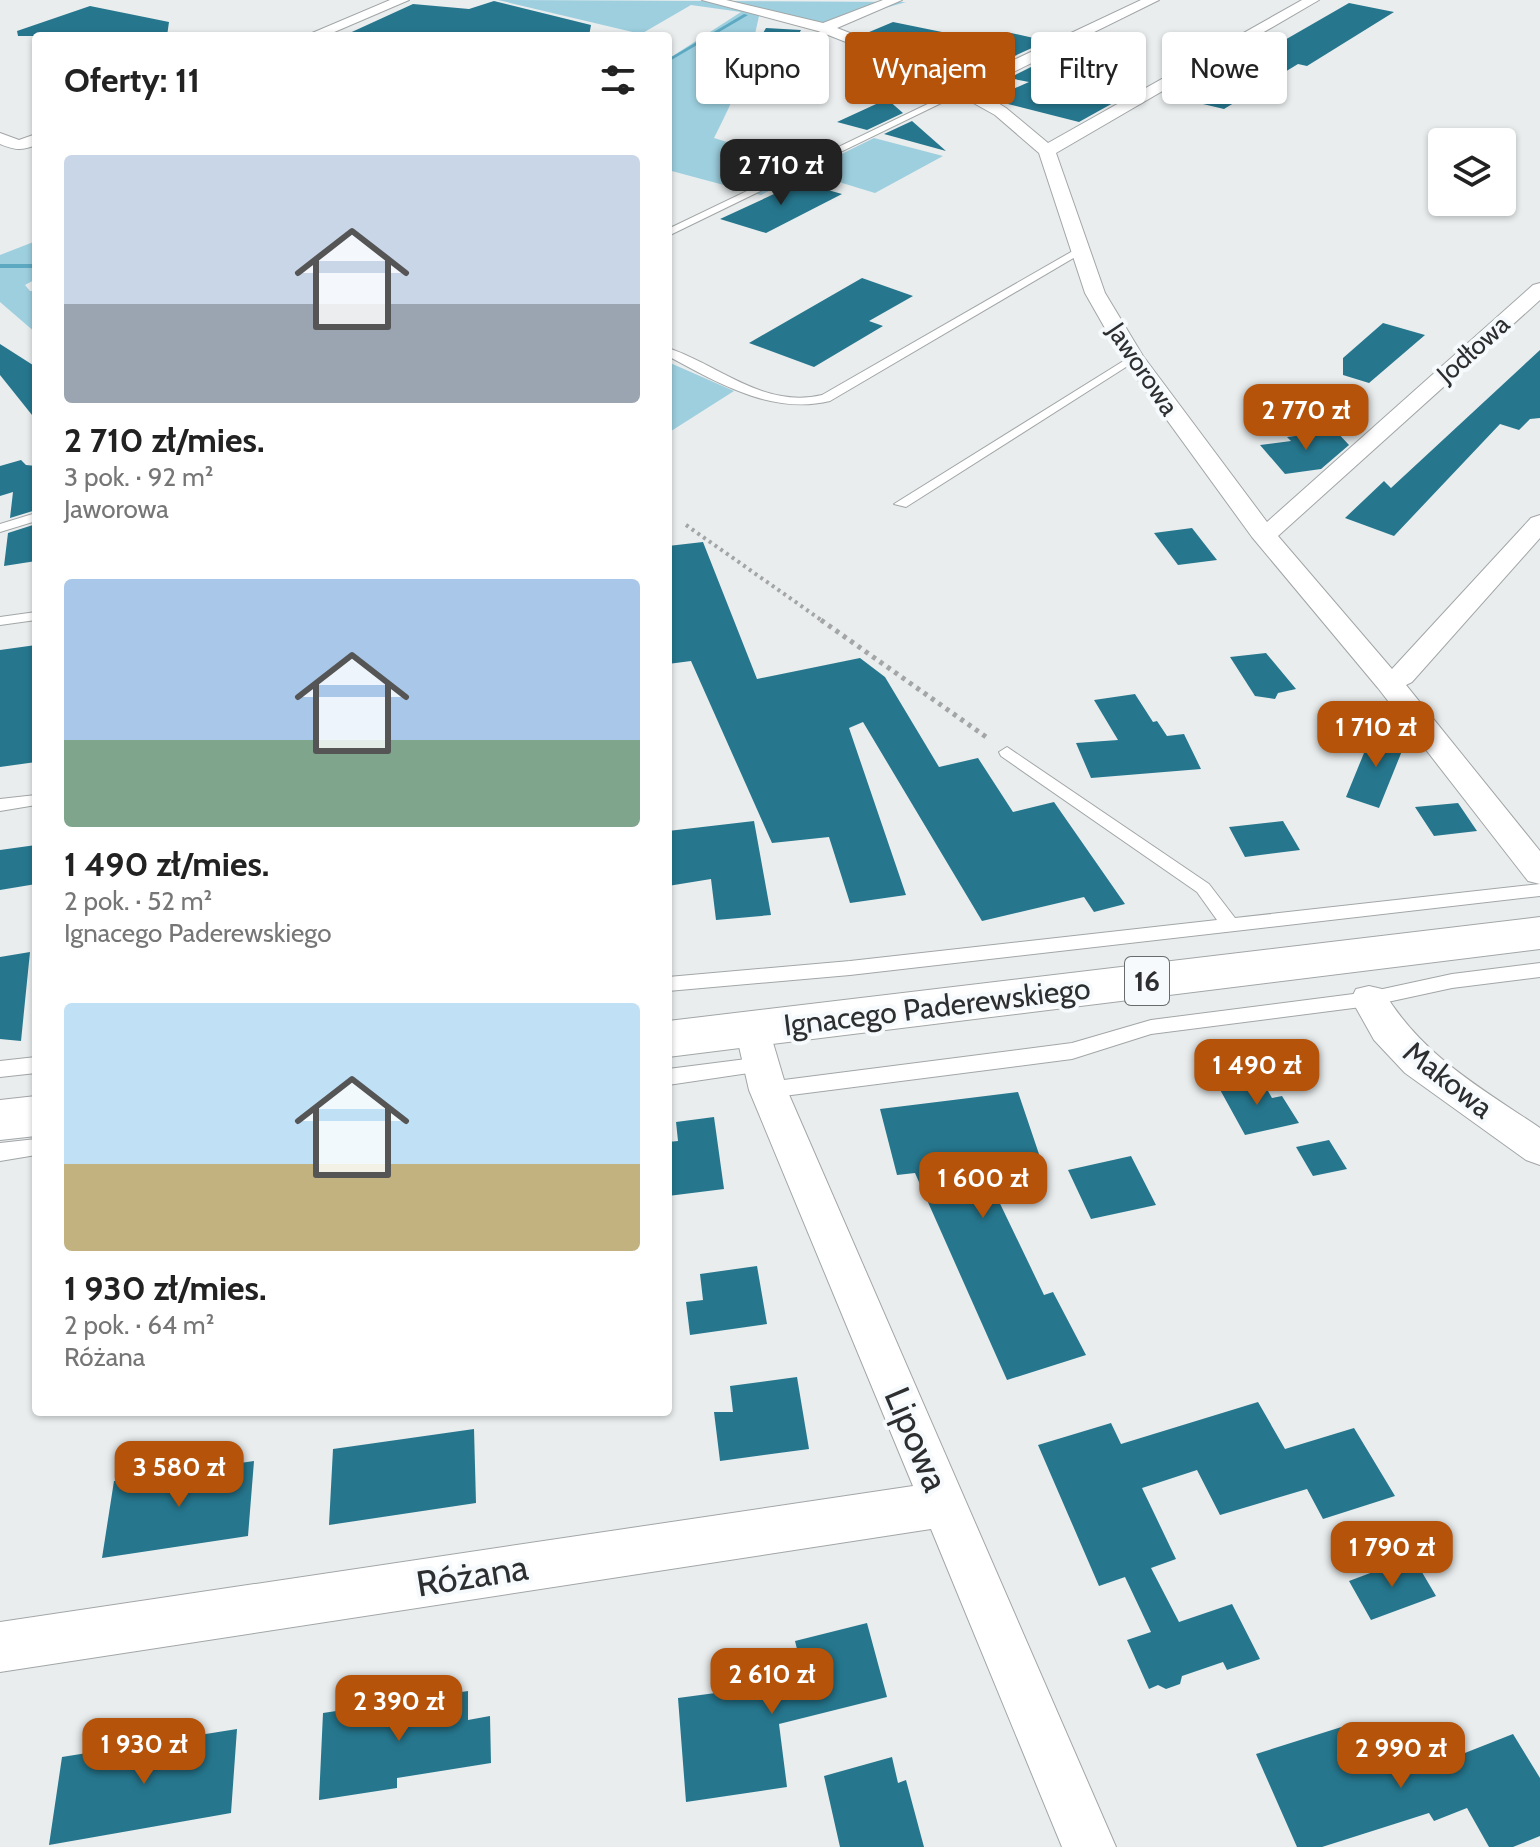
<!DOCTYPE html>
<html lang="pl">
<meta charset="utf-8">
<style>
body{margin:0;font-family:Cabin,sans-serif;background:#f6f6f6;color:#222;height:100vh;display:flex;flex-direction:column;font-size:30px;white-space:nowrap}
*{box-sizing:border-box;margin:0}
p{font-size:26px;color:#767676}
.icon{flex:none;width:44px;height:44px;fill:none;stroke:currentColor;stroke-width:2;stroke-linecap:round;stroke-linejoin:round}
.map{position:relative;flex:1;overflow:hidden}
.details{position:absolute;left:32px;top:32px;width:640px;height:1384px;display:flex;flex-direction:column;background:#fff;border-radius:8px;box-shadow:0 2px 6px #0004}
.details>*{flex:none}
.banner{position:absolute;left:696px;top:32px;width:724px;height:72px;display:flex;gap:16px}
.buttons{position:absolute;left:1428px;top:128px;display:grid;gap:16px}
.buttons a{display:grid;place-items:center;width:88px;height:88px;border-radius:8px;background:#fff;box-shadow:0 2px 6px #0004;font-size:40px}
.price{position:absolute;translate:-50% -68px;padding:0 18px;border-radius:16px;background:#b45309;color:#fff;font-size:26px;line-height:52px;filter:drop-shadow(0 2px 4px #0008)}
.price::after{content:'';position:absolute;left:50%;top:48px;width:24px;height:18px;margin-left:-12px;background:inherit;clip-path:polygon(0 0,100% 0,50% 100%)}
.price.on{background:#222;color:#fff}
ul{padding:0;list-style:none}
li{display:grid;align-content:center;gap:16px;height:424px;padding:0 32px}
li span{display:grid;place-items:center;height:248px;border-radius:8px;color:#555}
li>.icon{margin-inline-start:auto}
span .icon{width:144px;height:144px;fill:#fffc;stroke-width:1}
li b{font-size:34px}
h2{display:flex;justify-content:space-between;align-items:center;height:96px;padding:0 32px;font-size:34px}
.chip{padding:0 28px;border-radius:8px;background:#fff;box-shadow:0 2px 6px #0004;font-size:28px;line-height:72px}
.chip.on{background:#b45309;color:#fff}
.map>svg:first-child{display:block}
</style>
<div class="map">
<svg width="1540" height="1847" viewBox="0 0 1540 1847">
<rect width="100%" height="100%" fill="#e9edee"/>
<path fill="#9dcfdf" d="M498 0 906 2 812 29 759 16C750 61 735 97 714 138L813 168 874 138 943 156 875 193 806 172 761 195 668 170V59L741 12 691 5 641 34Z
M36 241V279L25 285 30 291H36V333L0 302V255Z
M668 362 734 391 668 433Z"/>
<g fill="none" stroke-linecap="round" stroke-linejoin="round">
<path fill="#5da9c1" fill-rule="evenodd" d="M744 14 748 15 668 62V59Z
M0 264H36V268H0Z"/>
</g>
<path fill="#26778e" d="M494 1 591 25 589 36H343L413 4 469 9Z
M1349 3 1394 12 1307 66 1298 64 1224 109 1182 99Z
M90 6 169 22 167 36H18L17 31Z
M893 22 991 42 1011 33 1047 41 982 71 920 57 862 35Z
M766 28 801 30 786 57 747 60Z
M1071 47 1123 58 1093 76 1140 88 1079 122 1004 103 995 97 1029 82 1009 78Z
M887 99 903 113 867 130 837 122Z
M912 121 946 151 884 134Z
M800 182 842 194 766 233 720 219Z
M862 278 913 296 869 321 883 326 814 367 749 343Z
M1383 323 1425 335 1369 383 1343 375V358Z
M0 344 36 367V420L0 375Z
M1540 350V418L1530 419 1519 430 1500 424 1394 536 1345 518 1384 481 1391 488Z
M1336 431 1349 445 1321 469 1285 474 1260 445 1291 441 1287 437Z
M21 460 26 465 36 466V510L10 518 13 492 0 496V466Z
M36 524V561L4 566 8 533Z
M1192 528 1217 560 1178 565 1154 533Z
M703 542 757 679 860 658 885 677 939 767 978 758 1013 812 1054 802 1125 904 1094 912 1084 897 982 921 863 722 849 728 906 895 850 903 829 837 772 843 691 661 668 664V546Z
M36 645V762L0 767V650Z
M1266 653 1296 689 1278 693 1275 699 1255 696 1230 657Z
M1135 694 1153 722 1157 721 1167 736 1184 734 1201 769 1091 778 1076 743 1118 740 1094 700Z
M1373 731 1406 741 1379 808 1346 797Z
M1458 803 1477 831 1434 836 1415 807Z
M754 821 771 915 716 920 711 879 668 886V831Z
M1283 821 1300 850 1245 857 1229 827Z
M36 845V884L0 890V850Z
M30 952 21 1041 0 1039V957Z
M1260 1077 1272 1098 1282 1096 1299 1123 1245 1135 1218 1086Z
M1018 1092 1040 1157 981 1164 1044 1295 1053 1292 1086 1355 1007 1380 915 1173 897 1175 880 1109Z
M714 1117 724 1189 668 1196V1142L678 1141 676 1122Z
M1329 1140 1347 1169 1313 1176 1296 1147Z
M1131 1156 1156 1205 1091 1219 1068 1170Z
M757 1266 767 1324 690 1335 686 1302 703 1300 700 1274Z
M797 1377 809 1449 720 1461 714 1412H733L730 1386Z
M1258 1402 1285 1449 1354 1428 1395 1496 1323 1519 1307 1489 1220 1515 1197 1470 1142 1488 1176 1559 1151 1568 1179 1622 1232 1604 1260 1659 1227 1670 1223 1662 1182 1676 1180 1684 1166 1689 1158 1685 1149 1689 1127 1640 1151 1632 1125 1577 1099 1586 1038 1445 1111 1423 1121 1444Z
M474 1429 476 1503 329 1525 333 1449Z
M254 1461 248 1536 102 1558 114 1481Z
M1413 1557 1436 1596 1371 1620 1349 1581Z
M867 1623 887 1697 779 1724 787 1787 686 1802 678 1698 805 1681 795 1641Z
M468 1691V1720L490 1716 491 1763 397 1778V1788L319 1800 323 1713Z
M1351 1724 1376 1774 1435 1750 1442 1762 1513 1734 1540 1778V1836L1513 1847H1489L1467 1808 1434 1821 1429 1813 1322 1847H1297L1256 1754Z
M237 1729 231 1813 49 1845 62 1757Z
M892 1757 898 1783 906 1780 924 1847H840L824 1776Z"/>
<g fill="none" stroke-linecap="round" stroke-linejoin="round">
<defs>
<path id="service" d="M963 87 970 89 668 236V229Z
M1078 248 1082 249V253L830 401C772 415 718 383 668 356V348C719 365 764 409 822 395Z
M1133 355 1139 358 1137 360 906 507 894 504Z
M36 513V521L0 532V524Z
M36 612V620L0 625V617Z
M1007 747 1209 884 1235 918 1540 884V896L850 975 668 991V977L850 961 1217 920 1197 892 1001 756 999 752Z
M36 795V805L0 811V799Z
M1540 963V977L1452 988 1369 1006 1151 1034 1072 1059 768 1098 761 1096 758 1090 761 1084 768 1082 1072 1043 1151 1020 1369 992 1452 974Z
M36 1057V1073L0 1077V1061Z
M762 1057 769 1060 772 1065 769 1070 668 1085V1069Z
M36 1139V1155L0 1161V1143Z"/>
<path id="minor" d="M390 0H409L325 36H305Z
M702 0H726L823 23 883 0H902L837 28 917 59 965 83 1141 0H1159L977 90 1006 108 1048 143 1302 0H1319L1056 153 1105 293 1143 356 1267 522 1533 285 1540 283V300L1278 536 1392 669 1531 518 1540 515V538L1412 682 1406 685 1540 851V884L1528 881 1378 688 1252 537 1122 358 1085 293 1039 153 995 115 907 66 818 31Z
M0 133 19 140 36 134V145C21 151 15 150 0 144Z
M1369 986 1382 989C1421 1055 1478 1086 1540 1128V1165L1526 1160 1405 1073 1374 1040 1351 999 1356 989Z
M753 1015 766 1019 787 1090 1116 1847H1062L931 1529 0 1672V1622L913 1486 749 1090 735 1029 740 1019Z"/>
<path id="primary" d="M1540 917V949L668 1057V1021Z
M36 1096V1136L0 1140V1100Z"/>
</defs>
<use href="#service" stroke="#a2a6a7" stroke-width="2"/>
<use href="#minor" stroke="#a2a6a7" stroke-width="2"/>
<use href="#primary" stroke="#a2a6a7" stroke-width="2"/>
<path stroke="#a3a5a6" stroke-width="4" stroke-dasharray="3 4" stroke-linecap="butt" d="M686 525 824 622"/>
<path stroke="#a3a5a6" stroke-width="5" stroke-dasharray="4 5" stroke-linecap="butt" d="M821 620 989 739"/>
<use href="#service" fill="#fff" fill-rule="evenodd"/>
<use href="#minor" fill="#fff" fill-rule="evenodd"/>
<use href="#primary" fill="#fff" fill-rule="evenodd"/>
</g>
<g text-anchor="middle" stroke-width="8" stroke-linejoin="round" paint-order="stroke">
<g font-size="26" fill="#2d2e2f" stroke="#f6fafc">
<text transform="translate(1473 349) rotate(-42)" y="9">Jodłowa</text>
<text transform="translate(1143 369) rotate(56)" y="9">Jaworowa</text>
</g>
<rect fill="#f6fafc" stroke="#696b6c" stroke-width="2" x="1125" y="957" width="44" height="48" rx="6"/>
<g font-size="28" font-weight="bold" fill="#2d2e2f">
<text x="1147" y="991">16</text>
</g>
<g font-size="30" fill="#2d2e2f" stroke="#f6fafc">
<text transform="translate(937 1007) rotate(-7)" y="10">Ignacego Paderewskiego</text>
<text transform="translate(1448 1080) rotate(38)" y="10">Makowa</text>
</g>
<g font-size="36" fill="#2d2e2f" stroke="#f6fafc">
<text transform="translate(917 1439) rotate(67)" y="13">Lipowa</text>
<text transform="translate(472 1575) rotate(-9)" y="13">Różana</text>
</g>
</g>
</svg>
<div class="buttons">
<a><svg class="icon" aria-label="layers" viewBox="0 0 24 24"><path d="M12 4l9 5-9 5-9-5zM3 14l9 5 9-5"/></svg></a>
</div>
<b class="price on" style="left:781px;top:207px">2 710 zł</b>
<b class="price" style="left:1306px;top:452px">2 770 zł</b>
<b class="price" style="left:1376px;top:769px">1 710 zł</b>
<b class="price" style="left:1257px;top:1107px">1 490 zł</b>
<b class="price" style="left:983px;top:1220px">1 600 zł</b>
<b class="price" style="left:179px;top:1509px">3 580 zł</b>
<b class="price" style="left:1392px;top:1589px">1 790 zł</b>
<b class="price" style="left:772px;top:1716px">2 610 zł</b>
<b class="price" style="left:399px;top:1743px">2 390 zł</b>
<b class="price" style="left:144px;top:1786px">1 930 zł</b>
<b class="price" style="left:1401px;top:1790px">2 990 zł</b>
<div class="banner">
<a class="chip">Kupno</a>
<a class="chip on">Wynajem</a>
<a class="chip">Filtry</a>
<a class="chip">Nowe</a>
</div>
<section class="details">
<h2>Oferty: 11<svg class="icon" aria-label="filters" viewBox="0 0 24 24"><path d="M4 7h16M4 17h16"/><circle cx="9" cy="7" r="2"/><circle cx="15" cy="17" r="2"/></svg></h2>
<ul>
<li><span style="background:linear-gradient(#c9d6e8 60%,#9aa5b1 0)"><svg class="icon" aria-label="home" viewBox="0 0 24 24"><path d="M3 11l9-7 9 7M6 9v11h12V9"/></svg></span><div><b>2 710 zł/mies.</b><p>3 pok. · 92 m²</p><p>Jaworowa</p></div></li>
<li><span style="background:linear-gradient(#a9c7e8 65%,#7fa58c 0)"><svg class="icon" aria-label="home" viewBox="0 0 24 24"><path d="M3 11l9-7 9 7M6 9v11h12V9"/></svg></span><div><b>1 490 zł/mies.</b><p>2 pok. · 52 m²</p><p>Ignacego Paderewskiego</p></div></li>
<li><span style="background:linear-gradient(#bfe0f5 65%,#c2b280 0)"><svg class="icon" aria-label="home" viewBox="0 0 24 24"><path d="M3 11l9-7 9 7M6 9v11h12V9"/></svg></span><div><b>1 930 zł/mies.</b><p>2 pok. · 64 m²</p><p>Różana</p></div></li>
</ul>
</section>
</div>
